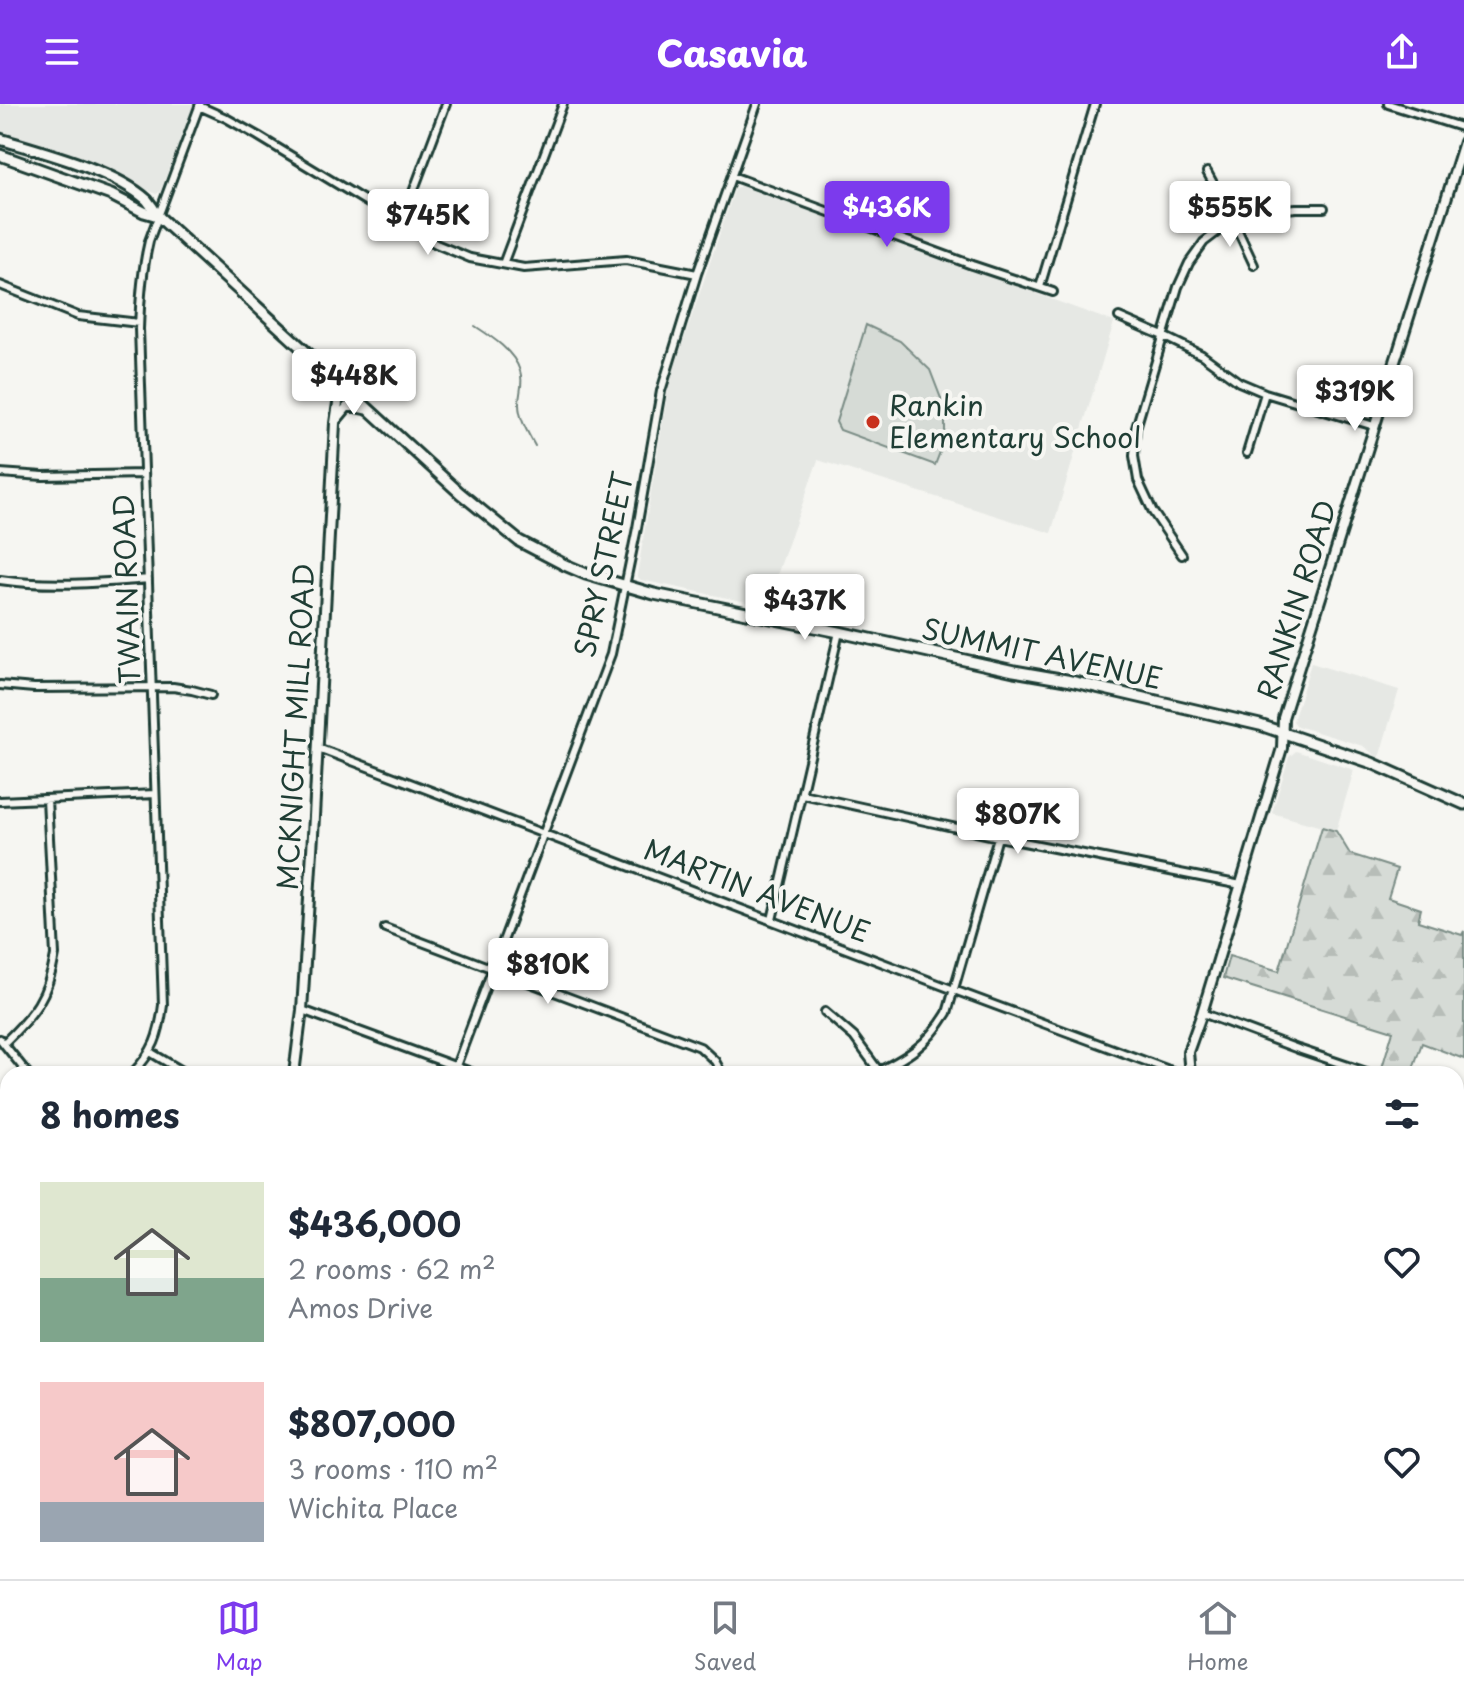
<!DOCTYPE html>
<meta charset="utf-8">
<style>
body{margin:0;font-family:"Playpen Sans",sans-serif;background:#f6f6f7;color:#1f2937;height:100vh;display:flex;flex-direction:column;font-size:30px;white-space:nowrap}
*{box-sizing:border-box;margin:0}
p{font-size:26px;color:#747a83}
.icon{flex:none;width:44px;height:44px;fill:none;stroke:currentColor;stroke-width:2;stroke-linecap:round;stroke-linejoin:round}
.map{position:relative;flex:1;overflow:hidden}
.side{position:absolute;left:0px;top:962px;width:1464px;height:514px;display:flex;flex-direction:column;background:#fff;border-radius:24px 24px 0 0;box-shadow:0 2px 6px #0004}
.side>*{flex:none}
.price{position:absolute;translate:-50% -68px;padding:0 18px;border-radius:8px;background:#fff;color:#222;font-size:26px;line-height:52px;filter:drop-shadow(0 2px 4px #0008)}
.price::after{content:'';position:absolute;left:50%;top:48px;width:24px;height:18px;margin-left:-12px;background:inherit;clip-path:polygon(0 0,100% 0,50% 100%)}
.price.current{background:#7c3aed;color:#fff}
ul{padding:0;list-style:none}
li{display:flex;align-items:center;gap:24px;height:200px;padding:0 40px}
li span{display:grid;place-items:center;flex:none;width:224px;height:160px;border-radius:0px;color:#555}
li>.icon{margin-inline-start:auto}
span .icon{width:96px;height:96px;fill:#fffc;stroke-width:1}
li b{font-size:34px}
h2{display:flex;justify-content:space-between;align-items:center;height:96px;padding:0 40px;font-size:34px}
header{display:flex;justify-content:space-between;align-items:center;height:104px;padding:0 40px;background:#7c3aed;color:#fff;font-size:36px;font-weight:800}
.menu{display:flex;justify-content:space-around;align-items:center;height:112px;border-top:2px solid #e0e1e3;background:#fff;font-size:22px;color:#747a83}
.menu a{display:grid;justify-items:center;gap:4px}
.menu .current{color:#7c3aed}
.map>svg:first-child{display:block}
</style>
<header><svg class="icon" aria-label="menu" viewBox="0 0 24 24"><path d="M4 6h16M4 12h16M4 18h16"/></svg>Casavia<svg class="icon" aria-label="share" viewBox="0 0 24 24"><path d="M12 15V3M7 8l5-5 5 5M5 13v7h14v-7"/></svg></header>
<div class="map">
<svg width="1464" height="1475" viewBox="0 0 1464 1475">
<defs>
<pattern id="forest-firs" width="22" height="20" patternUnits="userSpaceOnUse" patternTransform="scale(2)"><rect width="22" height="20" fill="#d6dbd6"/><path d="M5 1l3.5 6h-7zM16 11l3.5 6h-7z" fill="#b7bdb8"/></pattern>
</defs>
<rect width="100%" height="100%" fill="#f6f6f2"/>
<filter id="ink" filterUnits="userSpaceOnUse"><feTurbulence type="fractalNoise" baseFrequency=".0125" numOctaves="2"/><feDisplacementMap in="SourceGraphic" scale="16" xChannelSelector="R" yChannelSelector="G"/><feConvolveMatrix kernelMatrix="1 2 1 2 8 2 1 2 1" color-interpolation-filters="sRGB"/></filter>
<g filter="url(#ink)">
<path fill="#e6e8e4" d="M0 0H194L160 88 156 90 102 63 0 27Z
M741 82 1114 218 1051 429 818 356 766 502 641 476 637 472 669 280 735 84Z
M1311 559 1399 586 1379 654 1363 642 1297 622 1293 617Z
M1296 647 1354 666 1336 727 1272 709 1289 653Z"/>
<path fill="url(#forest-firs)" stroke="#7a8c85" stroke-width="2" d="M1322 723 1336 727 1350 750 1397 765 1388 794 1421 805 1418 817 1462 831 1464 827V955L1422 939 1411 970H1390L1381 967 1393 927 1223 874 1229 852 1279 867Z"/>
<path fill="#d6dbd6" stroke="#7a8c85" stroke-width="2" d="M866 221 900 237 930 266 945 305V335L935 361 840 326 836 318Z"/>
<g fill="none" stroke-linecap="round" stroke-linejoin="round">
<path stroke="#72847d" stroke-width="2" d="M475 222C492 233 514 247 520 267 524 278 519 289 519 300 519 315 528 329 535 342"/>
<defs>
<path id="minor" d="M1388 0 1464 24
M199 2 226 14 258 32 436 140 470 154 524 164 626 156 697 170
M1207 68 1233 116 1254 161
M732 72 972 161 1053 188
M401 120 446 0
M503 160 563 0
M0 181 78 212 139 219
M1040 183 1095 0
M1119 213 1163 232 1202 251 1239 278 1265 289 1374 322
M1247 349 1265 289
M0 369 43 372 144 370
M1182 451 1153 408 1138 376 1134 352 1136 324 1178 183 1189 159 1204 138 1233 116 1267 107 1296 104H1324
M0 476C50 483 98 479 148 475
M0 581 34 584 173 583 192 586 211 591
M318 644 954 886 1180 970
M802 690 998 733 1241 781
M0 697 155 690
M772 816 839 528
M385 824 700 943 715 957 722 970
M302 906 476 970
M825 908 854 933 881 970
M1202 909 1298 945 1372 970
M0 935 28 970
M4 939C34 910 48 893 55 851L47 695
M150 948 187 970
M132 970C154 947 159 932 163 901L139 225C140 195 142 166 149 137L200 0
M453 970 611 550 637 424 661 287 697 170 757 0
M873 970C906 954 927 942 947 909L998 733
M1456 1001 1464 1003
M0 1034 8 1029
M0 1092 8 1101
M1456 1096 1464 1102
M0 1194 8 1202
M1456 1314 1464 1308
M1456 1362 1464 1373
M0 1368 8 1370
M261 1468 267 1475
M356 1468 363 1475
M598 1468 622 1475
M142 1475 143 1468
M718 1475 719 1468
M1260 1475 1261 1468
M1388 1475 1389 1468"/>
<path id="tertiary" d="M337 315 347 303H355L369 306
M294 970 302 906 313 731 335 319 341 279
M1190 970 1188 948 1202 909 1282 644 1283 614 1464 38
M1456 1219 1464 1226"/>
<path id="secondary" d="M0 35C43 48 114 66 147 96 151 101 155 107 158 112L460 389 519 437 565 461 586 470 654 490 839 528 1014 567 1066 576 1260 621 1372 659 1464 700
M0 51 111 91 144 108 158 112"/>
<path id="motorway" d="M0 1131 8 1140
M0 1159 8 1167
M297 1468 303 1475
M321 1468 327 1475"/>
</defs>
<use href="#minor" stroke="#1f3d34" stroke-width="12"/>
<use href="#tertiary" stroke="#1f3d34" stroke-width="14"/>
<use href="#secondary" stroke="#1f3d34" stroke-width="15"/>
<use href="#motorway" stroke="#1f3d34" stroke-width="17"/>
<use href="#minor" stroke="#f6f6f2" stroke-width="6"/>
<use href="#tertiary" stroke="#f6f6f2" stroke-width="8"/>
<use href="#secondary" stroke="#f6f6f2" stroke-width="9"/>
<use href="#motorway" stroke="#f6f6f2" stroke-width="11"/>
</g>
</g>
<circle fill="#c8321e" stroke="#f6f6f2" stroke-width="3" cx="873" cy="318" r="8"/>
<g text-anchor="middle" stroke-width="8" stroke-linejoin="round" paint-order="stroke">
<g font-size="28" fill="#1f3d34" stroke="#f6f6f2" text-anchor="start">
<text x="889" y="312">Rankin<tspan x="889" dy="32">Elementary School</tspan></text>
</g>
<g font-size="28" fill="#1f3d34" stroke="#f6f6f2">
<text transform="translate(604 461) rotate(-78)" y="10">SPRY STREET</text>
<text transform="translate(127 485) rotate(-92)" y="10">TWAIN ROAD</text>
<text transform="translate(1297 496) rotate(-73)" y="10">RANKIN ROAD</text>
<text transform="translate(1042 550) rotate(12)" y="10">SUMMIT AVENUE</text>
<text transform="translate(296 623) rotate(-87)" y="10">MCKNIGHT MILL ROAD</text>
<text transform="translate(757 787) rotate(21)" y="10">MARTIN AVENUE</text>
</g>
</g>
</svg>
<b class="price current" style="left:887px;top:145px">$436K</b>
<b class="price" style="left:1230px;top:145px">$555K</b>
<b class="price" style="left:428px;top:153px">$745K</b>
<b class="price" style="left:354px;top:313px">$448K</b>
<b class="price" style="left:1355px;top:329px">$319K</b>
<b class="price" style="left:805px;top:538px">$437K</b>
<b class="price" style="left:1018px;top:752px">$807K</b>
<b class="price" style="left:548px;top:902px">$810K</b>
<section class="side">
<h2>8 homes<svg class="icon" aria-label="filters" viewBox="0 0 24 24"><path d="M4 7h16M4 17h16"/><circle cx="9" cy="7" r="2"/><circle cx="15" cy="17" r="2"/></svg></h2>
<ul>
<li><span style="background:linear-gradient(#dfe7d0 60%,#7fa58c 0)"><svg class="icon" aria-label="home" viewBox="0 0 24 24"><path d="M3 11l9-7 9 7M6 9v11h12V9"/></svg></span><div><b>$436,000</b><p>2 rooms · 62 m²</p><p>Amos Drive</p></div><svg class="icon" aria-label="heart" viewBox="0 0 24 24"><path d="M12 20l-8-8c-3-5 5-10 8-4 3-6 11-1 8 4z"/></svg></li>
<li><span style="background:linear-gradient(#f6c9c9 75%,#9aa5b1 0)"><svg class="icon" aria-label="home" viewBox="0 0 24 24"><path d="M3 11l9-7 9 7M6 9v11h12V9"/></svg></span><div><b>$807,000</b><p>3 rooms · 110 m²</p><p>Wichita Place</p></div><svg class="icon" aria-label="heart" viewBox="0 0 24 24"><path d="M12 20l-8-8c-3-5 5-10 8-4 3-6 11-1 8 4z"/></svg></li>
</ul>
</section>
</div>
<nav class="menu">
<a class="current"><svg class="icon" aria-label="map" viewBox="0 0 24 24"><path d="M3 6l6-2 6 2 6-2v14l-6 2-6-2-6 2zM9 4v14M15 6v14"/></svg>Map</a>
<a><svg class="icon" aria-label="saved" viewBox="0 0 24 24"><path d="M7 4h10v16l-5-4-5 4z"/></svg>Saved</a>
<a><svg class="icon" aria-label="home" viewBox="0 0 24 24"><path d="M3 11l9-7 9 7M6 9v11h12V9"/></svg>Home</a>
</nav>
